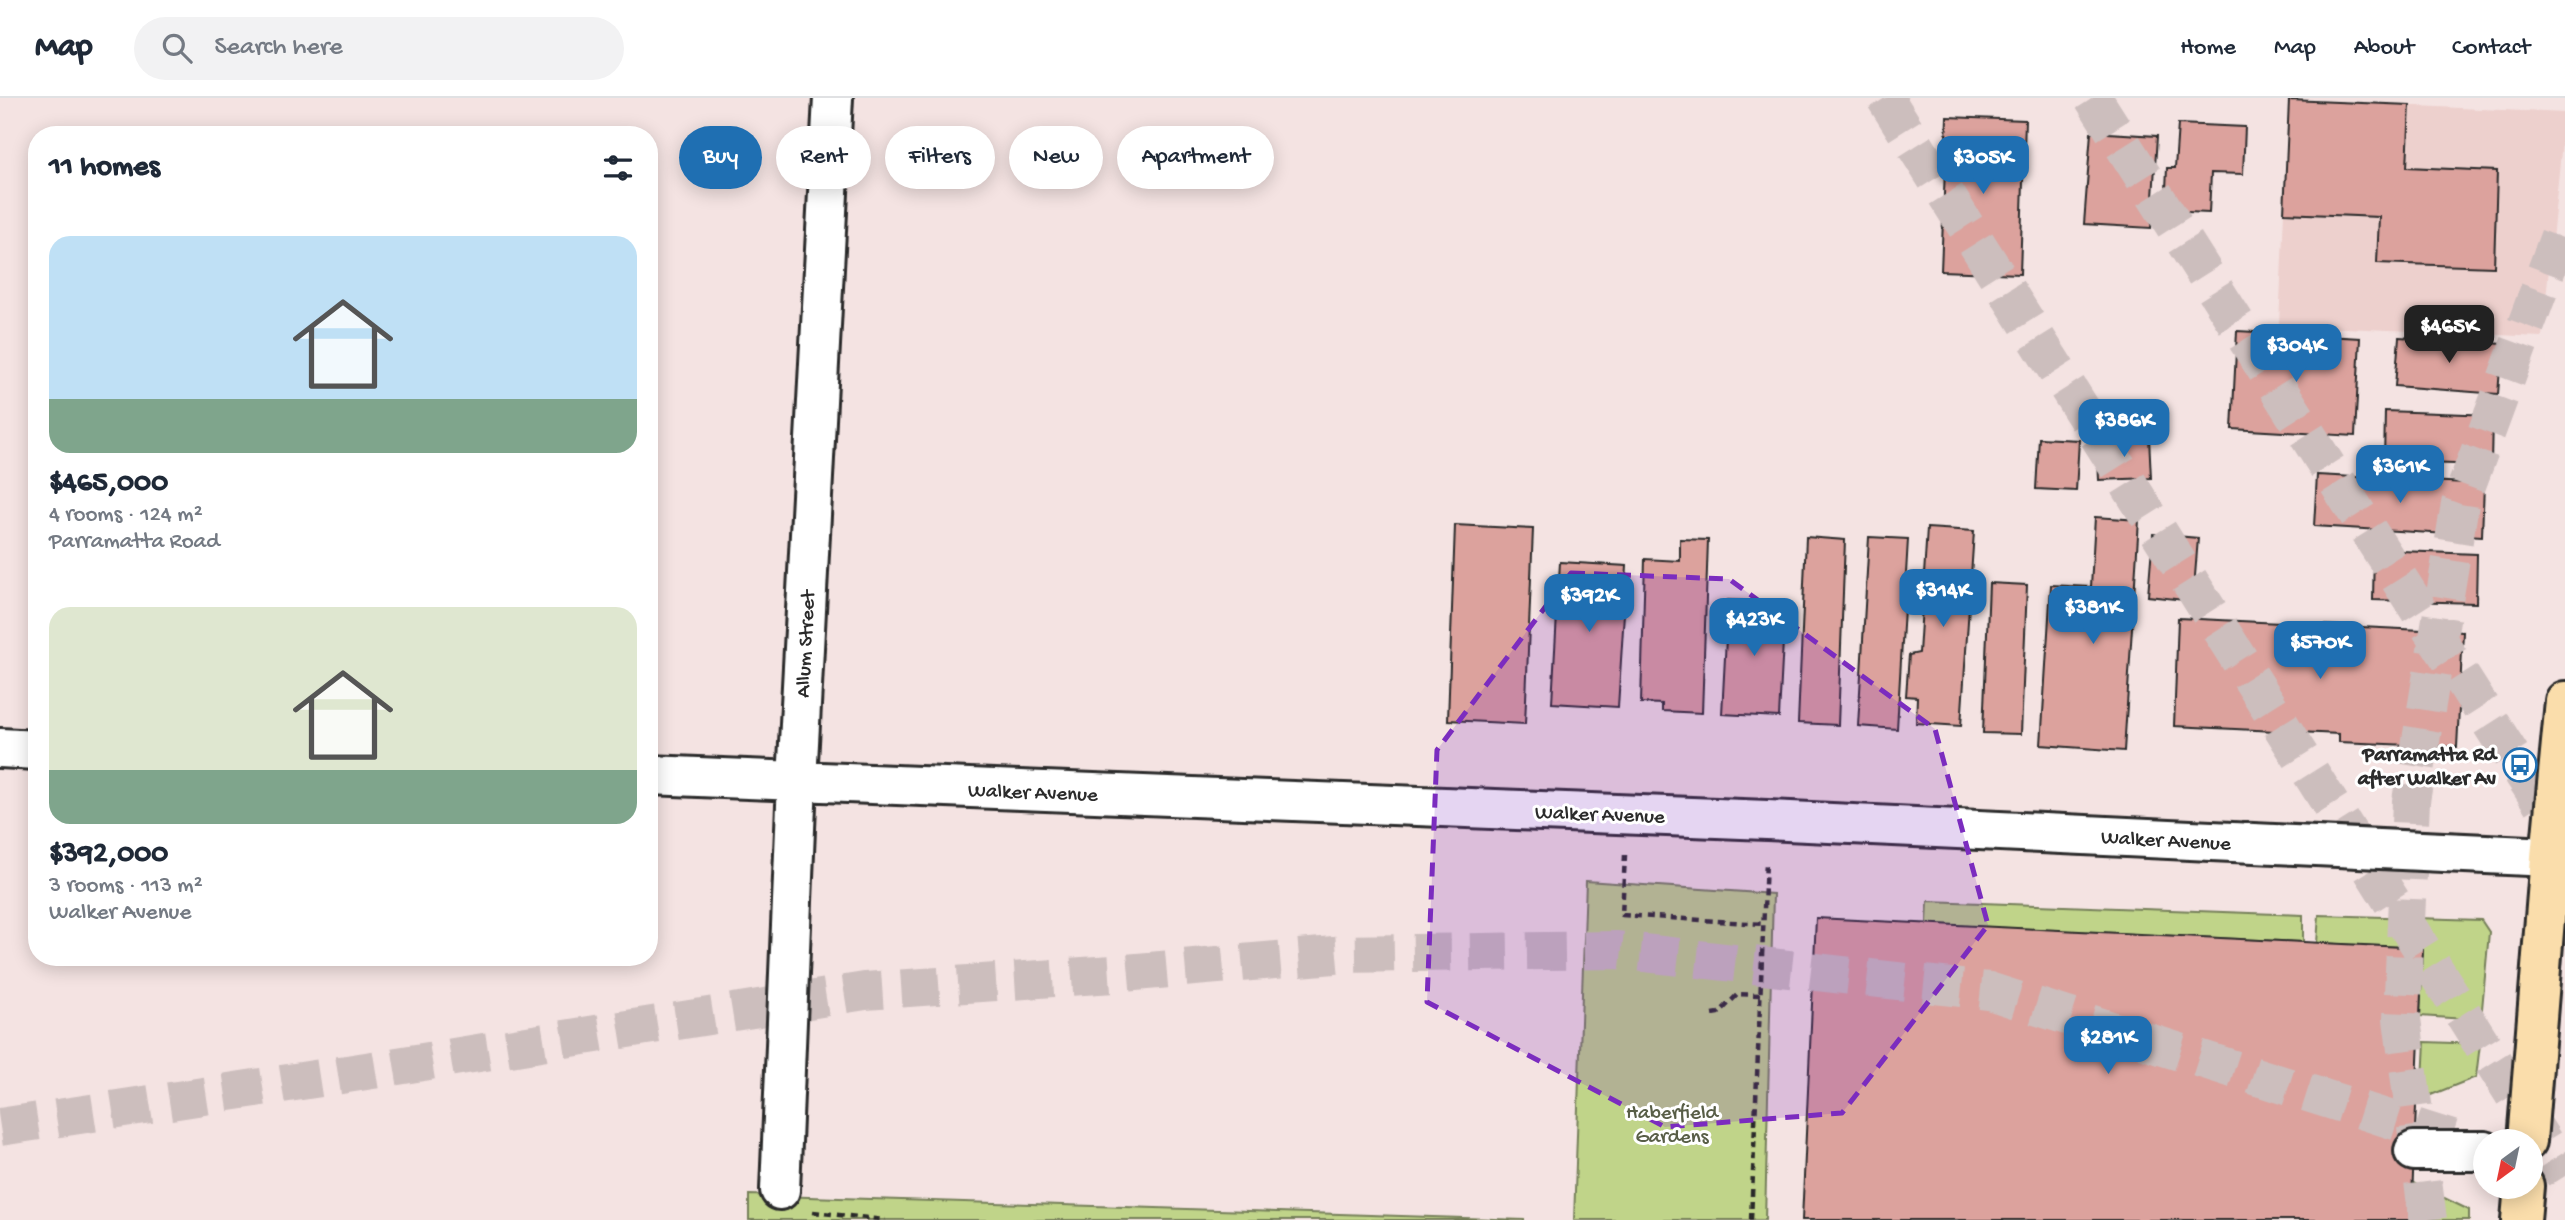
<!DOCTYPE html>
<meta charset="utf-8">
<style>
body{margin:0;font-family:"Gochi Hand",sans-serif;background:#f2f2f3;color:#1f2937;height:100vh;display:flex;flex-direction:column;font-size:26px;white-space:nowrap}
*{box-sizing:border-box;margin:0}
p{font-size:23px;color:#747a83}
.icon{flex:none;width:38px;height:38px;fill:none;stroke:currentColor;stroke-width:2;stroke-linecap:round;stroke-linejoin:round}
.map{position:relative;flex:1;overflow:hidden}
.panel{position:absolute;left:28px;top:28px;width:630px;height:840px;display:flex;flex-direction:column;background:#fff;border-radius:28px;box-shadow:0 4px 18px #0003}
.panel>*{flex:none}
.banner{position:absolute;left:679px;top:28px;width:665px;height:63px;display:flex;gap:14px}
.needle{width:46px;rotate:213deg}
.tools{position:absolute;left:2473px;top:1031px;display:grid;gap:14px}
.tools a{display:grid;place-items:center;width:70px;height:70px;border-radius:50%;background:#fff;box-shadow:0 4px 18px #0003;font-size:35px}
.price{position:absolute;translate:-50% -60px;padding:0 16px;border-radius:14px;background:#1f6fb2;color:#fff;font-size:23px;line-height:46px;filter:drop-shadow(0 2px 4px #0008)}
.price::after{content:'';position:absolute;left:50%;top:42px;width:21px;height:16px;margin-left:-10px;background:inherit;clip-path:polygon(0 0,100% 0,50% 100%)}
.price.selected{background:#222;color:#fff}
ul{padding:0;list-style:none}
li{display:grid;align-content:center;gap:14px;height:371px;padding:0 21px}
li span{display:grid;place-items:center;height:217px;border-radius:21px;color:#555}
li>.icon{margin-inline-start:auto}
span .icon{width:126px;height:126px;fill:#fffc;stroke-width:1}
li b{font-size:30px}
h2{display:flex;justify-content:space-between;align-items:center;height:84px;padding:0 21px;font-size:30px}
.chip{padding:0 24px;border-radius:32px;background:#fff;box-shadow:0 4px 18px #0003;font-size:24px;line-height:63px}
.chip.selected{background:#1f6fb2;color:#fff}
header{display:flex;align-items:center;gap:42px;box-sizing:border-box;height:98px;padding:0 35px;background:#fff;border-bottom:2px solid #e0e1e3}
header strong{font-size:33px}
nav{display:flex;gap:38px;margin-inline-start:auto;font-size:24px}
.search{width:490px;height:63px;background:#f2f2f3;display:flex;align-items:center;gap:18px;box-sizing:border-box;padding:0 24px;border-radius:38px;color:#747a83;font-size:26px}
.map>svg:first-child{display:block}
</style>
<header>
<strong>Map</strong>
<div class="search"><svg class="icon" aria-label="search" viewBox="0 0 24 24"><circle cx="10" cy="10" r="6"/><path d="M15 15l6 6"/></svg>Search here</div>
<nav><a>Home</a><a>Map</a><a>About</a><a>Contact</a></nav>
</header>
<div class="map">
<svg width="2565" height="1122" viewBox="0 0 2565 1122">
<rect width="100%" height="100%" fill="#f4e3e2"/>
<filter id="ink" filterUnits="userSpaceOnUse"><feTurbulence type="fractalNoise" baseFrequency=".0143" numOctaves="2"/><feDisplacementMap in="SourceGraphic" scale="14" xChannelSelector="R" yChannelSelector="G"/><feConvolveMatrix kernelMatrix="1 2 1 2 8 2 1 2 1" color-interpolation-filters="sRGB"/></filter>
<g filter="url(#ink)">
<path fill="#edd0cd" d="M2289 2 2565 15 2542 239 2279 227Z"/>
<path fill="#c0d489" stroke="#76805a" stroke-width="2" d="M1586 783 1773 796 1765 1122H1574Z
M1928 803 2303 817V844L1927 826Z
M2319 817 2481 822 2489 834 2481 922 2420 918 2423 850 2317 845Z
M2425 944 2480 946 2476 979 2416 1003 2417 983H2423Z
M2405 1081 2469 1112V1122H2405Z
M749 1097 1525 1122H749Z"/>
<path fill="#dca29d" stroke="#2b2b2b" stroke-width="2" d="M2289 2 2410 7 2407 69 2497 73 2494 169 2377 165 2379 119 2284 115Z
M1947 19 2025 22 2020 176 1941 173Z
M2178 26 2245 29 2243 76 2211 75 2209 115 2165 113 2167 70H2175Z
M2091 34 2157 38 2151 130 2084 126Z
M2237 233 2360 240 2355 338 2232 331Z
M2399 239 2502 246 2498 296 2395 288Z
M2385 313 2492 317 2491 367 2384 364Z
M2149 339 2151 380 2099 382 2097 341Z
M2039 340 2079 342 2076 393 2036 391Z
M2317 377 2484 386 2482 438 2314 428Z
M2095 419 2139 422 2124 653 2041 647 2051 487 2091 489Z
M1455 427 1533 431 1525 626 1448 622Z
M1927 430 1974 433 1961 628 1916 625 1917 599 1906 598 1909 557 1919 555Z
M2153 436 2198 440 2193 503 2148 498Z
M1806 439 1845 442 1838 627 1798 625Z
M1869 439 1908 441 1897 631 1858 628Z
M1680 441 1708 442 1702 615 1662 613V606L1641 605 1645 461 1680 463Z
M2374 452 2477 456 2476 505 2373 502Z
M1560 464 1627 468 1618 609 1552 605Z
M1989 485 2027 487 2021 636 1983 635Z
M1728 502 1785 505 1779 619 1722 616Z
M2178 520 2463 534 2457 649 2339 644V636L2174 628Z
M1816 820 2423 850 2411 1122H1802Z"/>
<g fill="none" stroke-linecap="round" stroke-linejoin="round">
<path stroke="#ccbebd" stroke-width="38" stroke-dasharray="38 19" stroke-linecap="butt" d="M1885 0 2565 1078
M2093 0 2565 742
M0 1029 347 976 865 893 1113 876 1346 856 1616 852 1989 893 2455 1042 2478 1053
M2428 1122 2402 921 2411 703 2460 406 2565 122"/>
<defs>
<path id="minor" d="M0 650 37 652
M649 677 1767 722 2550 759
M2414 1053H2485
M780 1092 797 683 833 0"/>
<path id="major" d="M2527 1043 2550 759 2565 603
M2521 1122 2524 1088"/>
</defs>
<use href="#minor" stroke="#2b2b2b" stroke-width="44"/>
<use href="#major" stroke="#2b2b2b" stroke-width="44"/>
<path stroke="#2b2b2b" stroke-width="4.5" stroke-dasharray="7 5" stroke-linecap="butt" d="M1625 757 1622 817 1763 826
M1713 916 1719 915 1738 896 1760 897
M813 1114 885 1122
M1751 1122 1766 763"/>
<use href="#minor" stroke="#fff" stroke-width="38"/>
<use href="#major" stroke="#faddab" stroke-width="38"/>
</g>
</g>
<path fill="#7b2cbf" fill-opacity="0.2" stroke="#7b2cbf" stroke-width="5" stroke-dasharray="14 9" stroke-linejoin="round" d="M1571 475 1729 481 1935 631 1988 827 1842 1015 1665 1029 1427 904 1437 652Z"/>
<defs>
<symbol id="bus-ring" viewBox="-11 -11 22 22"><circle r="9.5" fill="#fff" stroke="#1f6fb2" stroke-width="1.5"/><path d="M-5-6H5V4H4V6H2V4H-2V6H-4V4H-5ZM-3.5-4V0h7V-4ZM-3.5 1.2v1.5H-2V1.2ZM2 1.2v1.5H3.5V1.2Z" fill="#1f6fb2"/></symbol>
</defs>
<g fill-rule="evenodd">
<use href="#bus-ring" x="2501" y="648" width="38" height="38"/>
</g>
<g text-anchor="middle" stroke-width="6" stroke-linejoin="round" paint-order="stroke">
<g font-size="21" fill="#2b2b2b" stroke="#fff">
<text transform="translate(804 546) rotate(-87)" y="7">Allum Street</text>
<text transform="translate(1033 693) rotate(2)" y="7">Walker Avenue</text>
<text transform="translate(1600 715) rotate(2)" y="7">Walker Avenue</text>
<text transform="translate(2166 741) rotate(3)" y="7">Walker Avenue</text>
</g>
<g font-size="21" font-weight="bold" fill="#2b2b2b" stroke="#fff" text-anchor="end">
<text x="2496" y="662">Parramatta Rd<tspan x="2496" dy="24">after Walker Av</tspan></text>
</g>
<g font-size="21" fill="#585e47" stroke="#fff">
<text x="1672" y="1020">Haberfield<tspan x="1672" dy="24">Gardens</tspan></text>
</g>
</g>
</svg>
<div class="tools">
<a><svg class="needle" viewBox="-14 -14 28 28"><path d="M0-13l5 13h-10z" fill="#e53935"/><path d="M0 13l5-13h-10z" fill="#747a83"/></svg></a>
</div>
<b class="price" style="left:1983px;top:98px">$305K</b>
<b class="price selected" style="left:2449px;top:267px">$465K</b>
<b class="price" style="left:2296px;top:286px">$304K</b>
<b class="price" style="left:2124px;top:361px">$386K</b>
<b class="price" style="left:2400px;top:407px">$361K</b>
<b class="price" style="left:1943px;top:531px">$314K</b>
<b class="price" style="left:1589px;top:536px">$392K</b>
<b class="price" style="left:2093px;top:548px">$381K</b>
<b class="price" style="left:1754px;top:560px">$423K</b>
<b class="price" style="left:2320px;top:583px">$570K</b>
<b class="price" style="left:2108px;top:978px">$281K</b>
<div class="banner">
<a class="chip selected">Buy</a>
<a class="chip">Rent</a>
<a class="chip">Filters</a>
<a class="chip">New</a>
<a class="chip">Apartment</a>
</div>
<section class="panel">
<h2>11 homes<svg class="icon" aria-label="filters" viewBox="0 0 24 24"><path d="M4 7h16M4 17h16"/><circle cx="9" cy="7" r="2"/><circle cx="15" cy="17" r="2"/></svg></h2>
<ul>
<li><span style="background:linear-gradient(#bfe0f5 75%,#7fa58c 0)"><svg class="icon" aria-label="home" viewBox="0 0 24 24"><path d="M3 11l9-7 9 7M6 9v11h12V9"/></svg></span><div><b>$465,000</b><p>4 rooms · 124 m²</p><p>Parramatta Road</p></div></li>
<li><span style="background:linear-gradient(#dfe7d0 75%,#7fa58c 0)"><svg class="icon" aria-label="home" viewBox="0 0 24 24"><path d="M3 11l9-7 9 7M6 9v11h12V9"/></svg></span><div><b>$392,000</b><p>3 rooms · 113 m²</p><p>Walker Avenue</p></div></li>
</ul>
</section>
</div>
